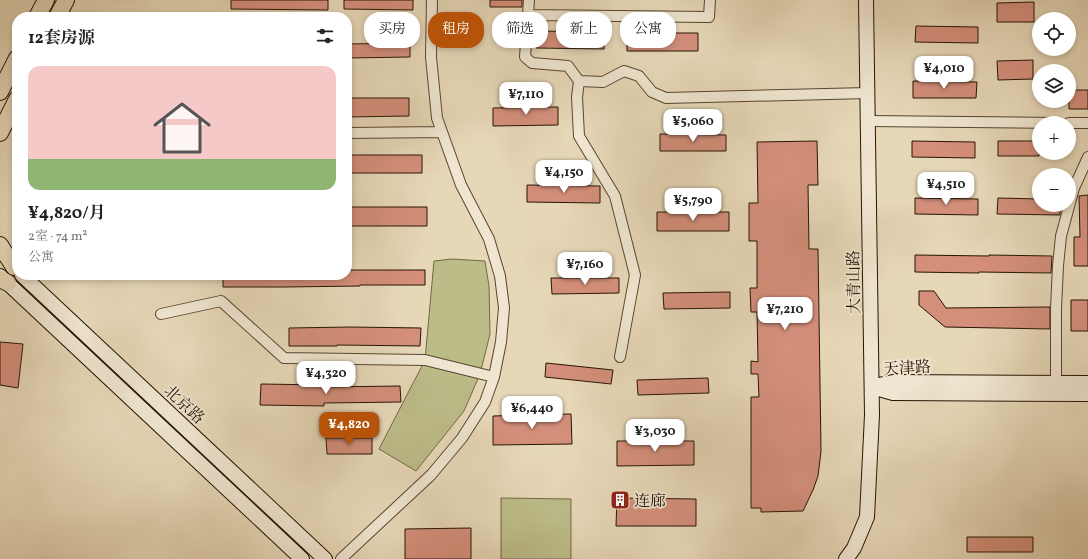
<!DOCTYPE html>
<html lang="zh">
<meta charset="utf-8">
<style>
body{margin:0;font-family:Vollkorn,"Noto Serif SC",serif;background:#f2f2f2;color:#222;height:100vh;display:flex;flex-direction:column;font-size:15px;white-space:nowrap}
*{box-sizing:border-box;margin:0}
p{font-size:13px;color:#767676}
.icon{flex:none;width:22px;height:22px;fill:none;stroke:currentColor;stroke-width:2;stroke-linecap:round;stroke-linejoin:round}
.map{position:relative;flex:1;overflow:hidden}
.drawer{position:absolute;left:12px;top:12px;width:340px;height:268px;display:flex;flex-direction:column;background:#fff;border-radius:16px;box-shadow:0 2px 6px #0003}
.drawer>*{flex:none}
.hud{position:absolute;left:364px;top:12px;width:380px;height:36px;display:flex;gap:8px}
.controls{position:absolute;left:1032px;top:12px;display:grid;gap:8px}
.controls a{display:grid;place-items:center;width:44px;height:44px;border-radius:50%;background:#fff;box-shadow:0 2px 6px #0003;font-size:20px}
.price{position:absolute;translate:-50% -34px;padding:0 9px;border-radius:8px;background:#fff;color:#222;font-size:13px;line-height:26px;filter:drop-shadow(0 1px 2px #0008)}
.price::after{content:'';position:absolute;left:50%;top:24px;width:12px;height:9px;margin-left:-6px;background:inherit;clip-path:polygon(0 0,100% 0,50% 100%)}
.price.selected{background:#b45309;color:#fff}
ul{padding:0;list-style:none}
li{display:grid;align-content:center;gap:8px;height:212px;padding:0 16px}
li+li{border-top:1px solid #e0e0e0}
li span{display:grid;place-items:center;height:124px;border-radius:12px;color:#555}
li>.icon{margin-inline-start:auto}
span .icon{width:72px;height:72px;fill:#fffc;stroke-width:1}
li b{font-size:17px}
h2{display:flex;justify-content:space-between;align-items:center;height:48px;padding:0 16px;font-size:17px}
.tag{padding:0 14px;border-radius:16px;background:#fff;box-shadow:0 2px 6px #0003;font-size:14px;line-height:36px}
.tag.selected{background:#b45309;color:#fff}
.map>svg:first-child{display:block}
</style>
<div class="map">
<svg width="1088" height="559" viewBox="0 0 1088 559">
<rect width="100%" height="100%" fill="#e6d7b7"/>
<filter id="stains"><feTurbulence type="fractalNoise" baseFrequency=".005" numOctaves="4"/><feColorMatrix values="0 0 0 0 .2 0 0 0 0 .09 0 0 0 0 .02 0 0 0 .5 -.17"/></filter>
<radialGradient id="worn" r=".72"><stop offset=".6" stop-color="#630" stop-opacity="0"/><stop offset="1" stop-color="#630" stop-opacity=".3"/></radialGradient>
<path fill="#bcbc89" stroke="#726846" d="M452 259 485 261 489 286 490 334 480 374 464 411 416 471 379 449 425 360 434 261Z
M501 498 571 499V559H501Z"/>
<path fill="#d48f7b" stroke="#271503" d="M231 0H328V10L231 9Z
M344 0H413V10L344 9Z
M490 0H522V7H490Z
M1034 2V22H997V3Z
M916 26 978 27V43L915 42Z
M536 31 604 32V49L536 48Z
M627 33H698V51H627Z
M410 43V57L347 58V44Z
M1033 60V79L998 80 997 61Z
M913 81 977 82 976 98H913Z
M1069 90H1088V109H1069Z
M347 98H409V116L347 117Z
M558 107V125L493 126V108Z
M660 134 726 135V151H660Z
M817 141 818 185H808L809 249H818L821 451 818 476 813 490 803 511 761 512V508H751V397H759L758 374H751V361L758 362 757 312H751L750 288H757V241H749V203H758L757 142Z
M912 141 975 142V158L912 157Z
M998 141H1039V156H998Z
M347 155H422V173H347Z
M527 185 600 186V203L527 202Z
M1088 195V266H1074V237H1080L1079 196Z
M915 198 978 199V215L915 214Z
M998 198 1039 199V205H1060V215L997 214Z
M347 207H427V226H347Z
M657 212H729V231H657Z
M915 255 989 256V255L1052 256 1051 273 979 272V273L915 272Z
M347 270H425V285H360V286L284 287H223V275H347Z
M551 278H619V293L552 294Z
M919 291H934L946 308 1050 307V329L945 327 919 305Z
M730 292V308L664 309 663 293Z
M1071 300H1088V331H1071Z
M350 327 421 328 420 346 337 345V346H289V328Z
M0 342 23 344 18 388 0 385Z
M546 363 613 370 611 384 545 377Z
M708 378 709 393 638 395 637 380Z
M261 384 324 385V387L400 386 401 402 324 403V406L260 405Z
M571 414 572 444 493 445V416Z
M326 438H372V454H327Z
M617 441H694V465L617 466Z
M617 498 696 499V526H616Z
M471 528V559H405V529Z
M967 537H1033V552H967Z"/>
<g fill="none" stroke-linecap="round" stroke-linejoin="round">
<defs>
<path id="street" d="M529 0 525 57 532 63 568 66 579 81 577 97 579 136 615 196 635 275 620 357
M528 15 709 17 710 0
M579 81 603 82 624 71 639 76 652 92 666 98 868 93
M868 121 1059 123
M1069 123H1088
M347 133 442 132
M161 314 221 301 284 358 425 360 494 377
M1056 383V308L1058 266 1061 236 1074 188 1088 157
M341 559 431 475 462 438 485 402 494 377 501 342 504 308 500 276 489 239 461 185 437 118 431 57 432 0"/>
<path id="secondary" d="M22 275 293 529 325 559
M0 276 302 559
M874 386 893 382 1088 383
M872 387 893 393 1088 394
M846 559 854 548 867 517 872 415 866 0"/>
<path id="primary" d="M37 17 46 0
M57 17 66 0
M0 92 17 58
M0 133 17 99
M0 245 14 267
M0 279 8 283"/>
</defs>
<use href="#street" stroke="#574630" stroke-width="12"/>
<use href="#secondary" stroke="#271503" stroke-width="16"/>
<use href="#primary" stroke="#271503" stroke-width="18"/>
<use href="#street" stroke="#efe5d0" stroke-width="10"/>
<use href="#secondary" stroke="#efe5d0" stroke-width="14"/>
<use href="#primary" stroke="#e6d7b7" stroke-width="16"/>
</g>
<defs>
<symbol id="building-square" viewBox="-11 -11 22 22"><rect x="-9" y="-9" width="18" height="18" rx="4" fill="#8f2418" stroke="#efe5d0"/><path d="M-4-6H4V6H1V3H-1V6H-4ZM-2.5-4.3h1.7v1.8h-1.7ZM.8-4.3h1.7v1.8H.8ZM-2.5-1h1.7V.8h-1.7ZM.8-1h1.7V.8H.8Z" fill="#fff"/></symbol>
</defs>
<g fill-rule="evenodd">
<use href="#building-square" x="609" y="489" width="22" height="22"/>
</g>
<g text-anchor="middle" stroke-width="3.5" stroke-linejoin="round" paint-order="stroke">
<g font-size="16" fill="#271503" stroke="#efe5d0">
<text transform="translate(853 282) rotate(-91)" y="6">大青山路</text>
<text transform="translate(907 367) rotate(-3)" y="6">天津路</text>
<text transform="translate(185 404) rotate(43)" y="6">北京路</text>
</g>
<g font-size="16" fill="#271503" stroke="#efe5d0" text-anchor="start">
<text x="634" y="506">连廊</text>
</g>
</g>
<rect width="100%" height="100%" filter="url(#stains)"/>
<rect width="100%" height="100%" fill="url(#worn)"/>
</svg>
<div class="controls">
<a><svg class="icon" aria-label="locate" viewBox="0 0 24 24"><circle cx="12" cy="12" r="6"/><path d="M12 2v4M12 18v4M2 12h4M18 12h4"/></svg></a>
<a><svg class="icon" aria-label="layers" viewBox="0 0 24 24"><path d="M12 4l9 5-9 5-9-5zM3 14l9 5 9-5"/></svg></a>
<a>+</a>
<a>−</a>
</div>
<b class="price" style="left:944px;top:90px">¥4,010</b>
<b class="price" style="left:526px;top:116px">¥7,110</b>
<b class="price" style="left:693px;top:143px">¥5,060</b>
<b class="price" style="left:564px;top:194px">¥4,150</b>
<b class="price" style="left:946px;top:206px">¥4,510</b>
<b class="price" style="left:693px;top:222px">¥5,790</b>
<b class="price" style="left:585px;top:286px">¥7,160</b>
<b class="price" style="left:785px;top:331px">¥7,210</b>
<b class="price" style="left:326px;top:395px">¥4,320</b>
<b class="price" style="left:532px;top:430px">¥6,440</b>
<b class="price selected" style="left:349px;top:446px">¥4,820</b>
<b class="price" style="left:655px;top:453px">¥3,030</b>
<div class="hud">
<a class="tag">买房</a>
<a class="tag selected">租房</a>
<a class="tag">筛选</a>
<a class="tag">新上</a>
<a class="tag">公寓</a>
</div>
<section class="drawer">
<h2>12套房源<svg class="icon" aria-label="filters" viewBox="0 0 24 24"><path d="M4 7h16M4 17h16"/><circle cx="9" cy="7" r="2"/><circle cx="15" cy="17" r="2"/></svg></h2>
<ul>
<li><span style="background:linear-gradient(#f6c9c9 75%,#8fb573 0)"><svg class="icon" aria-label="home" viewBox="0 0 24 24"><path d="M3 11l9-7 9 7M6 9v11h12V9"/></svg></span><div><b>¥4,820/月</b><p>2室 · 74 m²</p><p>公寓</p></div></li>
</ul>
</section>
</div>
